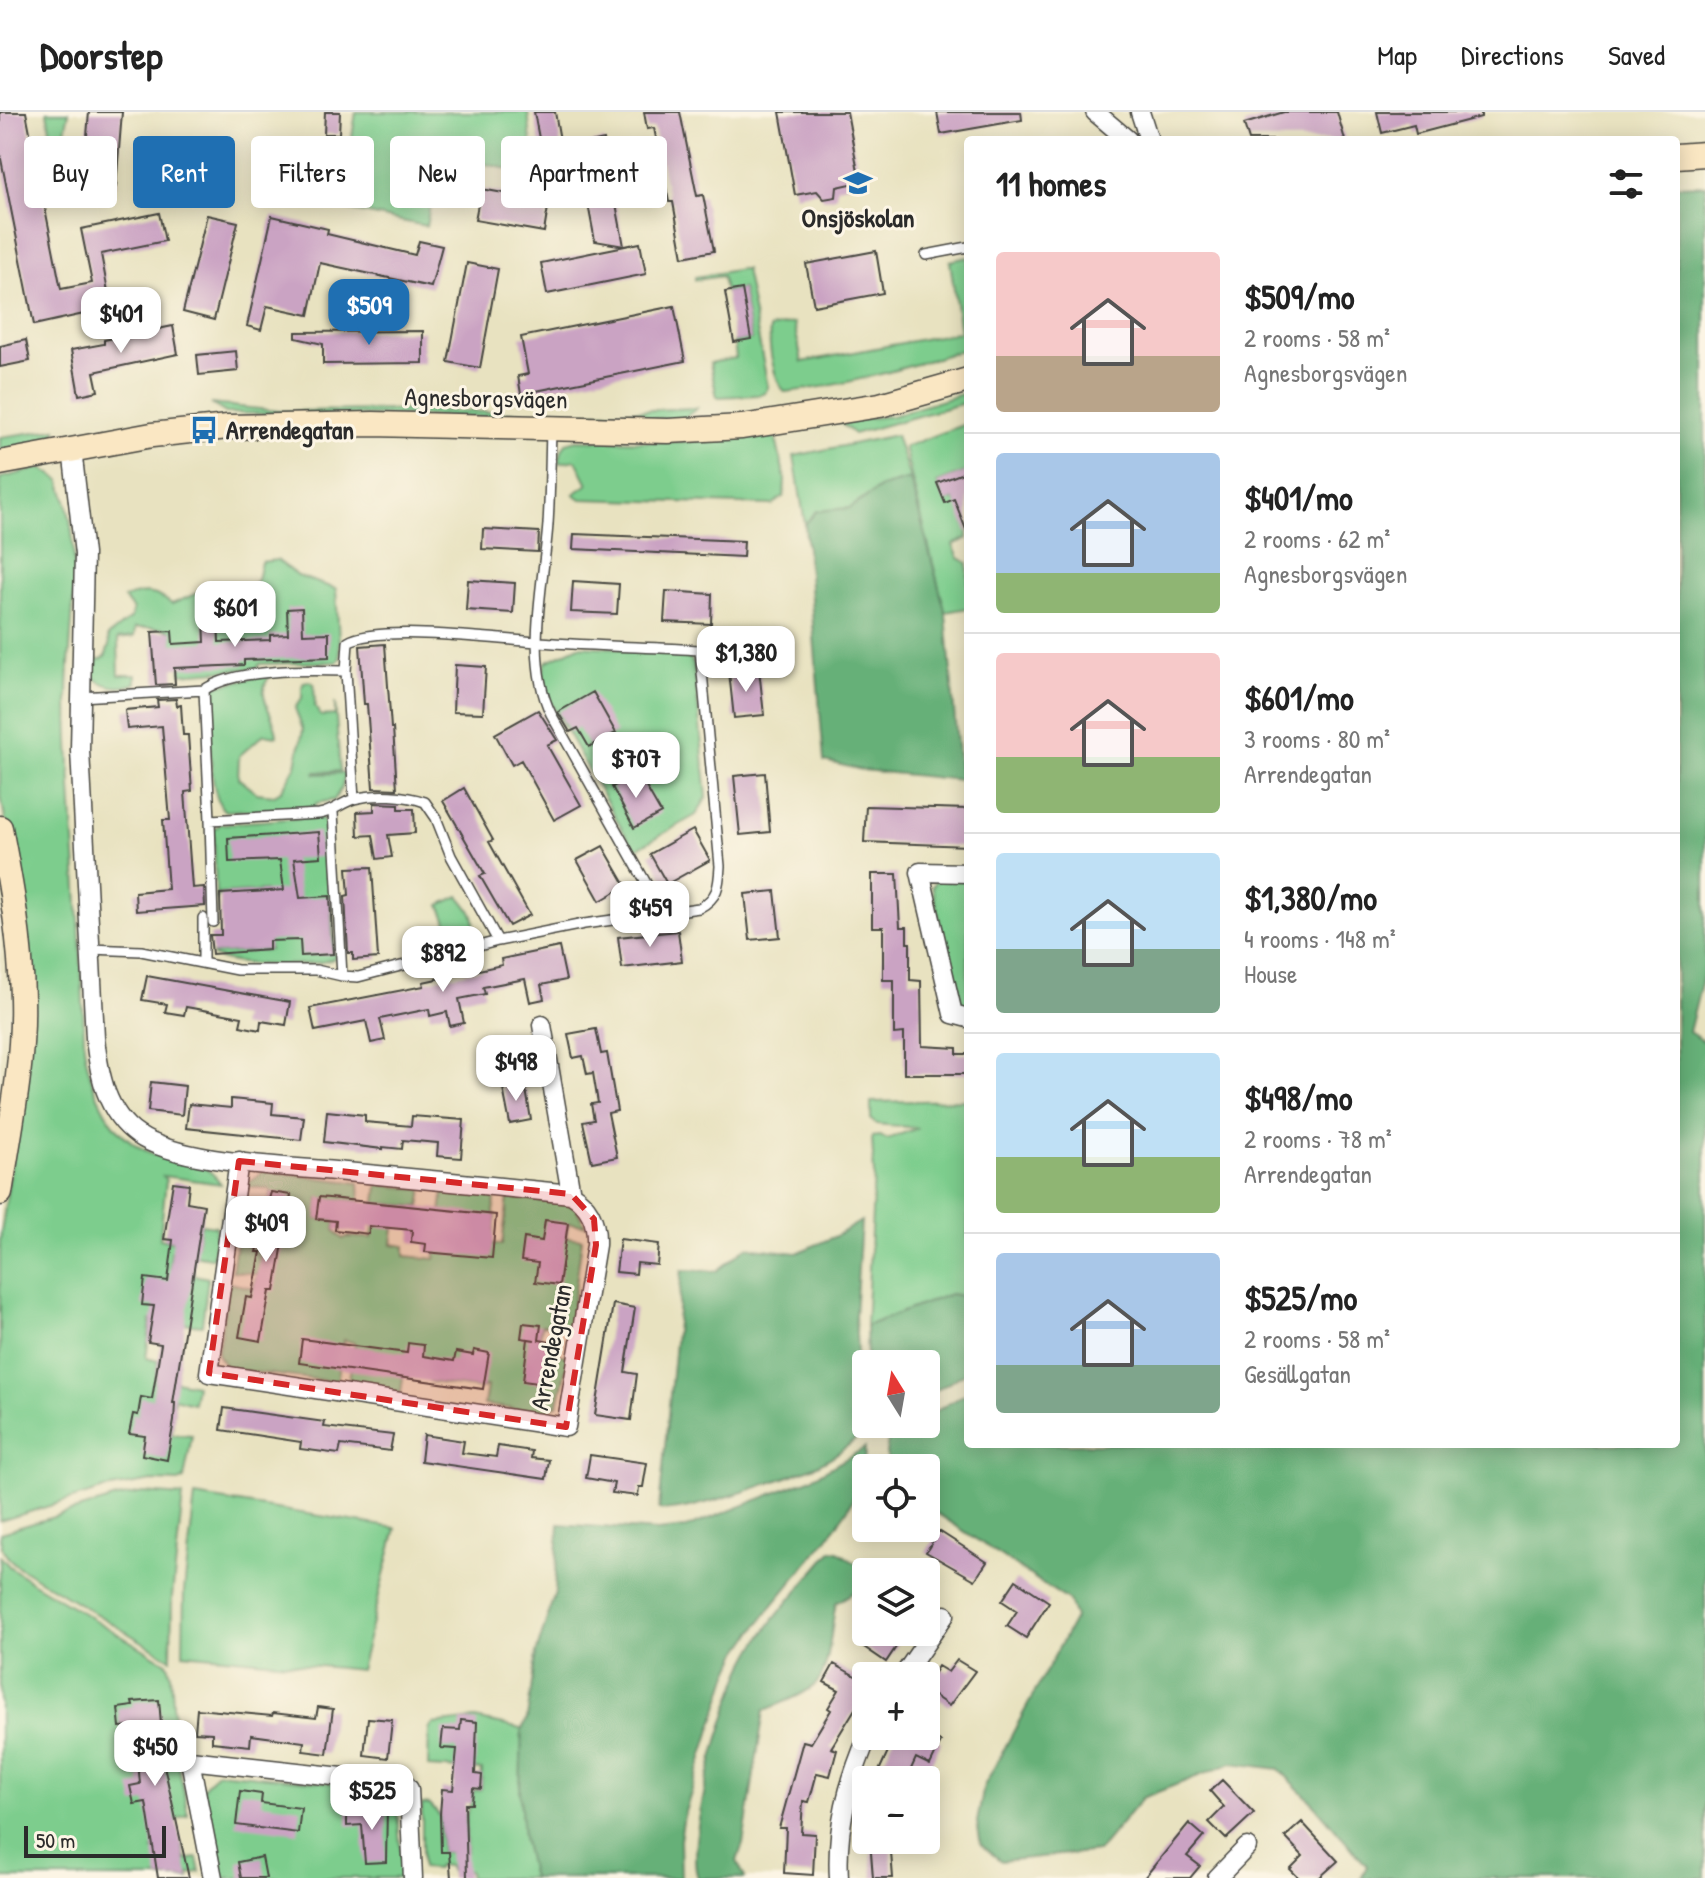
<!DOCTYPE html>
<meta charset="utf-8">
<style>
body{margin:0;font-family:"Patrick Hand",sans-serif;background:#f6f6f6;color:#222;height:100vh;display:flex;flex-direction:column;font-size:30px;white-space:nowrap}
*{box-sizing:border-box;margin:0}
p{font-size:26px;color:#767676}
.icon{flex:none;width:44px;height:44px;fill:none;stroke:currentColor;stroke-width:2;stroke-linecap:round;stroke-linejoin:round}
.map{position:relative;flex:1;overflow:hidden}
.panel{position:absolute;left:964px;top:24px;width:716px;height:1312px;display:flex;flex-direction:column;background:#fff;border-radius:8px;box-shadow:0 4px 20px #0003}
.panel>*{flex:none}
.top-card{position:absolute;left:24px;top:24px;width:760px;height:72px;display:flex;gap:16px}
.needle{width:52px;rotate:349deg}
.fabs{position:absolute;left:852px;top:1238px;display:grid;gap:16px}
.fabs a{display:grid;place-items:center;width:88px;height:88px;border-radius:8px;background:#fff;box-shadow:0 4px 20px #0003;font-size:40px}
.scale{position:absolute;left:24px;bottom:20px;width:142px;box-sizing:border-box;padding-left:8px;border:4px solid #2b2b2b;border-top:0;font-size:22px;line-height:28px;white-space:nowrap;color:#2b2b2b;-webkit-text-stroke:6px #fcf5e5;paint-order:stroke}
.price{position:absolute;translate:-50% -68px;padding:0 18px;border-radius:16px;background:#fff;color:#222;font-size:26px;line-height:52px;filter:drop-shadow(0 2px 4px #0008)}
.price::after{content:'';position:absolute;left:50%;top:48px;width:24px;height:18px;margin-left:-12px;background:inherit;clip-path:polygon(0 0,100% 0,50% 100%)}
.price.selected{background:#1f6fb2;color:#fff}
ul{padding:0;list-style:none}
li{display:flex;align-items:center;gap:24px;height:200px;padding:0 32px}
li+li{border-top:2px solid #e0e0e0}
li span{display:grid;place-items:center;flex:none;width:224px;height:160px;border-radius:8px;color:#555}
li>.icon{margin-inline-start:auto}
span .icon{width:96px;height:96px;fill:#fffc;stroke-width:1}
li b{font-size:34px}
h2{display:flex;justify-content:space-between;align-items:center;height:96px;padding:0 32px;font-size:34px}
.chip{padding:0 28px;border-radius:8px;background:#fff;box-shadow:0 4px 20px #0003;font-size:28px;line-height:72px}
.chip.selected{background:#1f6fb2;color:#fff}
header{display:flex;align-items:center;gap:48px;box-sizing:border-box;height:112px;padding:0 40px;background:#fff;border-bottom:2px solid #e0e0e0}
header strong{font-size:38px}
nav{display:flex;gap:44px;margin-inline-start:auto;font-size:28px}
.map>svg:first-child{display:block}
</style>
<header>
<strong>Doorstep</strong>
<nav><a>Map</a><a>Directions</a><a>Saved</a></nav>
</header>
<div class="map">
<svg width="1705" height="1766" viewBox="0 0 1705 1766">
<rect width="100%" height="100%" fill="#fcf5e5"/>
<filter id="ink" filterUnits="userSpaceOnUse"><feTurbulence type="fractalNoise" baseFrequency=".0125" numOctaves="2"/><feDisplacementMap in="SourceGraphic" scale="16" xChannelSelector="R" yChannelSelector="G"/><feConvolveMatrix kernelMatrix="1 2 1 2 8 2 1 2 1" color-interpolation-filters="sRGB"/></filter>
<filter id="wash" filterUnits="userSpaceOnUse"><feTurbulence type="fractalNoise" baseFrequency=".006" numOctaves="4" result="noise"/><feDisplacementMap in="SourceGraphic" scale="32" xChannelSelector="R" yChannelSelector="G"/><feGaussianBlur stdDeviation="1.8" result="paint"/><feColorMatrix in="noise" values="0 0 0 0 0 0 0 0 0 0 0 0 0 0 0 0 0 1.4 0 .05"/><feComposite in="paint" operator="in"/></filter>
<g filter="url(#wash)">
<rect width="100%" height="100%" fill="#e8e2c0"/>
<path fill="#7dcd8d" stroke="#547c5c" stroke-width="2" d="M47 0H69L57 58Z
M356 0H528L532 40 530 62 455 45 438 54 426 114 335 95 347 57Z
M968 145V236C909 255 847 274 785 280 773 268 768 233 770 216L794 211 802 250 960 220 950 149Z
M741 157H745L768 275 765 281 758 283 717 285 710 251 736 246 734 230 751 227 742 177 725 180 722 164 695 168V165Z
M968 280V290L854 322 838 309 892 304Z
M211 292 279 299 415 298 564 302 697 296 683 307 272 302 226 301Z
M968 311V359L937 371 946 390 954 387 968 412V426L953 433 959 446 968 451V496L945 500 904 335Z
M56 317 55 324 49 329 0 338V325Z
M774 318 785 367 784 384 772 393 581 387 574 382 588 372 576 348 559 351 562 338 566 331 577 328C644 329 709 335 774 318Z
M896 323 910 367 881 375 850 396 817 399 805 412 794 344Z
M42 356 60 368C86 440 68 512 68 586 69 703 83 819 84 935 92 981 109 1026 156 1043 181 1053 205 1046 221 1072L163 1064 166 1069 160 1127 197 1134 201 1112 216 1114 213 1146 171 1140 170 1156 194 1160V1163L208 1166 202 1213 151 1208 146 1246 158 1249 155 1272 176 1269 196 1273 193 1291 174 1286 172 1322 192 1323 184 1367 179 1370 152 1369 105 1377 0 1409V1128L22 980 21 797 0 679V366Z
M277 448 298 464 336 477 340 546 337 550 260 552 257 556 181 562 180 538H173L171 519 162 516H135L134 525 118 527 119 563H136V571C119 579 99 574 88 559L90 543 99 548 105 545 109 534 108 524 131 506 133 498 124 486C145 479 154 479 172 492L207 477 251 475 257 468 261 450Z
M579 534 675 539 691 548 694 553 707 685 696 703 636 737 623 719 548 586 543 561 546 550Z
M272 562C251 582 277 604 277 624L264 622 239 644 238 666 257 681 274 683 281 679 296 653 303 618 295 596 302 586V575L304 570 310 569 314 572 315 595 321 604 335 603V591L340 659 316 660 315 662 345 661 342 675 334 688 316 691 315 696 225 699C207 687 210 601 209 578L214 574Z
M311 705 321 706 326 713 335 846C314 856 235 855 213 844L212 842 269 838 265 779 219 782 216 787 214 717 221 712Z
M968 767V897L959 895 932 775 937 768Z
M459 784C486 813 476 821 442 833L436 817 448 812 440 793Z
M968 988V1185L950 1182 866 1214 874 1063 872 1025 880 1024 887 1027 918 1016 877 1012 871 1008V990Z
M263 1059 359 1071 360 1089 319 1086 317 1107 336 1109 335 1119 343 1127 347 1125 372 1126 378 1073 423 1077 420 1095 386 1092 394 1116 392 1132 405 1134V1144L435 1147 444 1078 495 1084 494 1102 496 1103 492 1132 502 1133 508 1086 574 1092 585 1113 568 1111 566 1125 582 1127 570 1215 542 1213 539 1228 551 1230 550 1241 569 1244 558 1292 544 1301 484 1293 487 1274H484L483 1277 431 1270 405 1250 401 1281 348 1273 355 1231 344 1228 337 1270 227 1257 217 1242 229 1171 253 1176 257 1162 232 1159 242 1091 269 1095 271 1080 269 1077 245 1074Z
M143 1381 183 1384 172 1485 171 1547 25 1459C9 1449 0 1440 0 1421L117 1386Z
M195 1384 396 1416 360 1558 183 1541 184 1479Z
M0 1444 9 1454 33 1471 168 1552 171 1563 176 1634 163 1635 164 1643 177 1645 188 1703C172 1708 158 1721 153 1738L182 1733 185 1748 197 1746 200 1760 188 1762 189 1766H0Z
M475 1607 522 1617 520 1682 523 1725 532 1766H470L469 1759 451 1760 448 1754 438 1753 437 1757 422 1756V1692L430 1693 440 1704 441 1740H466V1703L471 1692 473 1679 481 1677 482 1658 428 1655 429 1617 433 1612Z
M217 1660 384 1676 396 1688 403 1766H222L203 1676Z"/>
<path fill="#66b078" stroke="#486e52" stroke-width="2" d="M1705 73V856L1689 920 1705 930V1766H1361L1367 1754 1315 1693 1279 1657 1232 1651 1142 1686 1098 1739 1001 1749 981 1733 977 1710 984 1674 1075 1506 1069 1489 926 1394V1356H891L886 1342 888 1328 915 1312H926V1305L968 1280V1332H1676V74Z
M910 367 946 502 960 668 862 658 824 649 805 412 817 399 850 396 881 375Z
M861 1109 855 1204 861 1311 860 1324C847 1335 833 1345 819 1352 797 1363 674 1406 659 1397L682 1158 717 1159 747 1135 797 1141 836 1124Z
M950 1182 968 1185V1259L926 1285V1252H867L866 1214Z
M865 1336 864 1363 848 1397 827 1427 771 1495 739 1540 728 1564 684 1703 680 1728 681 1766H532L523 1725 520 1682 522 1617 527 1607 536 1542 555 1480 559 1412 657 1419 686 1416 810 1367Z
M832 1438 838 1439 867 1460 866 1473 836 1491C831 1511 830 1560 816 1572 803 1584 780 1591 764 1599L743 1732 737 1749 745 1766H698C684 1729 727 1589 746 1551 766 1510 803 1474 832 1438Z"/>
<g id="blocks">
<path fill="#caa3c3" d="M0 0H26L61 177 92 171 81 117 159 101 165 129 101 142 111 196 34 213 0 42Z
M89 0H122L116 75 83 72Z
M325 0H340L339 22H324Z
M534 0H555L561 34 541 37Z
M644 0H680L697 84 703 83 714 139 683 145 673 90H669L654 16 647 17Z
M780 0H847L860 70 837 75 836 85 824 87 817 79 795 83Z
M937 0H1021L1022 8 941 22Z
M1284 0H1337L1345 28H1249L1244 12Z
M1377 0H1481V5L1416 22 1414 13 1382 21Z
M604 28 624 134 595 129 577 34Z
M481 77 549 89 544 120 475 108Z
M207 103 238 110 214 208 183 200Z
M272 104 328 117 327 122 415 143 419 129 442 134 431 175 320 151 309 203 267 194 261 218 247 214Z
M640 131 646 162 547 182 541 151Z
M876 139 883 181 814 194 806 152Z
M467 151 498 157 480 256 448 250Z
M742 177 751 227 734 230 725 180Z
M674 194 685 249 521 282 518 264 528 262 521 225Z
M173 214 178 242 94 260 98 279 79 283 71 238 104 232V228Z
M423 219V251L323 252V232L296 226V220Z
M26 228 30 249 0 255V234Z
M236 239 238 259 199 263 197 243Z
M968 359V420H967L954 387 945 391 937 371Z
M483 417 539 420 538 440 482 437Z
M574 422 744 429 743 445 573 437Z
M468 468 515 471 513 501 466 498Z
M573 469 619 472 617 502 571 500Z
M666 479 712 482 711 512 664 510Z
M302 496 303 522 329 521V545L244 548V553L174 556 175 572 156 573 152 520 172 519 173 532 205 530 204 506H218L219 530 270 528V523L288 522 287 497Z
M385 532 391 616H393L397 677 373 676 367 592H364L360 534Z
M455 553 486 555 483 601 453 600Z
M759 557 764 603 734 606 729 560Z
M593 580 616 621 589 635 578 616 570 620 558 600Z
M176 587 177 594 181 593 183 623H188L192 679 185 680 192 776 204 775 205 794 136 799 135 780 168 777 163 708H170L162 614 127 617 125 598 158 595 157 588Z
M538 598 557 628 547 633 581 693 554 708 521 648 512 653 495 622Z
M638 661 661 701 634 716 612 675Z
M765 661 770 720 740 723 734 664Z
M464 676 493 728 489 730 530 803 509 814 480 764 485 762 443 689Z
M374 691 399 692V697H414L415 721 388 723 392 745 377 747 373 723 358 724 357 700 374 699Z
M866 694 968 697V734L864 730Z
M693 718 710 748 667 772 650 742Z
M319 720 321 745 294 747 300 786 330 784 333 842 301 844 300 828 269 829V838L212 842 210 823H221L220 782 284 778 280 748 229 750 228 726Z
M603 734 626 774 600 789 577 748Z
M372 755 378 846 353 848V841H348L345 784 349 783 347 756Z
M872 762H897L900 815H907V831H910V868L921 869 922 934 957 936V942H968V962H904V921L894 922V868H883V815H872Z
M775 779 780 825 750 828 745 782Z
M678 819 682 849 622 856 618 825Z
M559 835 566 868 541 873 544 887 530 890 525 867 483 875 485 882 459 887 464 911 450 914 447 900 430 904 429 897 380 907 385 928 371 931 366 909 315 919 310 896 424 874 423 870 502 853 501 847Z
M147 864 290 890 286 913 261 909 260 918 240 914 242 905 186 895 184 903 165 900 167 892 142 888Z
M596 917 601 942 607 941 617 999 608 1001 617 1045 592 1050 583 1010 594 1008 591 992 598 991 593 961 587 962 583 944 573 946 568 922Z
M517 968 519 978 526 977 531 1008 510 1012 502 971Z
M151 970 185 974 182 1003 148 999Z
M231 987 273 991 272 1002 304 1005 301 1028 186 1016 189 992 231 996Z
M327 999 365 1003V1010L411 1014 412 1004 464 1008 461 1046 437 1044 438 1031 403 1028 402 1037 383 1035V1037L324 1030Z
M173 1070 189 1072 187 1090 204 1093 173 1291H175L174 1309 167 1348 142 1343 145 1324 129 1322 133 1302 138 1303 141 1285 152 1287 161 1232 148 1230 154 1194 142 1193 145 1166 168 1169 173 1128 164 1127Z
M271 1080 291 1083 275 1179H270L261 1229 239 1225 246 1185 252 1186 261 1140H257L258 1136 251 1135 255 1111 262 1112Z
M319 1085 496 1103 492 1146 425 1140 426 1132 411 1130 412 1118 369 1114V1122L335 1118 336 1109 316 1107Z
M545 1108 568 1111 559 1173 535 1170 538 1151 521 1149 524 1126 542 1129Z
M620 1127 659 1132 657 1153 637 1151 636 1162 616 1160Z
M613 1192 635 1196 625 1260 637 1262 631 1308 595 1303Z
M523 1211 541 1213 539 1228 551 1230 545 1272 523 1269 528 1227 535 1228 521 1226Z
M302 1227 407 1241 408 1231 424 1233 423 1244 454 1249 456 1240 473 1243 474 1238 489 1241 483 1277 299 1251Z
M224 1296 325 1310 324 1315 393 1323 390 1339 341 1333 339 1342 300 1337 301 1330 221 1318Z
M424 1323 464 1329 462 1341 496 1345 498 1334 532 1339 531 1346 549 1348 546 1367 421 1349Z
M590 1343 647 1351 643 1375H639L638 1384 612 1381 614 1371 586 1366Z
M939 1419 987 1450 975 1468 926 1440Z
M1016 1468 1049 1490 1026 1526 1007 1514 1017 1499 1002 1489Z
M870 1520H906L886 1550 861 1533Z
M957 1548 975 1559 949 1594 926 1578V1574L938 1554 948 1560Z
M834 1552 866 1570V1579L831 1636 837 1638 830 1664 817 1661 809 1690 803 1689 801 1721 815 1722 813 1763 784 1761 786 1716H779L803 1629 811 1631 831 1598 828 1596 839 1578 824 1570Z
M159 1588 165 1658 189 1766H158L146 1690 134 1692 130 1674 140 1672 135 1614 120 1615 118 1596 133 1594 132 1590Z
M318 1595 333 1597 327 1642 303 1639 304 1630 251 1623 250 1634 212 1630V1621L195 1620 197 1597 272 1604 273 1601 316 1606Z
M368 1606 392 1608 388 1646 364 1643Z
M461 1608 477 1610 475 1662 482 1663 481 1677 473 1676 472 1692H465L467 1766H451L449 1740H441L440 1702 442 1677 453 1678 457 1637 441 1636 443 1617 460 1618Z
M895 1624H927L941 1630 930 1653 916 1646 906 1668H892L878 1661Z
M1222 1668 1254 1701 1226 1727 1209 1710 1224 1695 1210 1679Z
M240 1679 262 1682 261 1691 301 1696 298 1721 236 1713Z
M387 1695 386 1750 365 1751 362 1713 347 1714V1699Z
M1302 1710 1338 1749 1319 1766H1299L1290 1757 1303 1744 1285 1725Z
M1189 1711 1204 1724 1187 1744 1200 1754 1190 1766H1144Z
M870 1728H890L893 1766H873Z
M262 1745 266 1766H241L238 1750Z"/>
</g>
</g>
<g filter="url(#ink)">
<use href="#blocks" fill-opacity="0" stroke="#474641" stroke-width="2"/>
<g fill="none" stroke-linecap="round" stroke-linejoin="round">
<defs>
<path id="lane" d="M926 143 968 135
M551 319C550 350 550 381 548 412 544 471 524 547 551 602L664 803
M346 559 354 687
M204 578 210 708 319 702C333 700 341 691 354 687 376 681 405 683 425 690L436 706 451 744 498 829
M80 585 204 578C236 556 307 558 346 559L348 530C377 512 501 528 539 530 593 534 646 535 700 538L720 754C719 774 718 786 699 796L584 812 498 829 358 865 342 864 316 858H237L141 839 90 837
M333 700 342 864
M210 708 213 810
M203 806V850"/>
<path id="street" d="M1095 0 1128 28
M1140 0 1149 28
M72 337 84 442 80 638 95 926C99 962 106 1001 138 1023 178 1051 284 1054 335 1059 414 1066 492 1074 571 1082 591 1094 597 1111 596 1133L566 1315 209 1261 239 1049
M968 761 920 760 953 902 968 906
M542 913 571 1082
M903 1564 945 1503
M213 1766 190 1648 405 1672 409 1677 413 1766
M839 1766C836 1715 848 1671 868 1624
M1217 1766 1247 1735"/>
<path id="secondary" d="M1676 44 1705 42
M0 351 152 323 228 315 373 312 668 319 742 315 880 293 968 268
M0 716C11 772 21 829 22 886 24 951 10 1017 0 1081"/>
</defs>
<use href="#lane" stroke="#474641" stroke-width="12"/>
<use href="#street" stroke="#474641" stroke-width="21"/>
<use href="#secondary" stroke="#474641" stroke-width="27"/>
<use href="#lane" stroke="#fff" stroke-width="9"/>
<use href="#street" stroke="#fff" stroke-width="18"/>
<use href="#secondary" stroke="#fae7c3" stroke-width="24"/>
</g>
</g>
<path fill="#d62828" fill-opacity="0.2" stroke="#d62828" stroke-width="6" stroke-dasharray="16 10" stroke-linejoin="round" d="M239 1049 571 1082 594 1107 596 1133 566 1315 209 1261Z"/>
<defs>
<symbol id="school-bare" viewBox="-9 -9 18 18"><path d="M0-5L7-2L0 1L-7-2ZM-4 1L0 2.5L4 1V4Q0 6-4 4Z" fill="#1f6fb2" stroke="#fcf5e5" stroke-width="2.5" paint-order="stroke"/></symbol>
<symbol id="bus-bare" viewBox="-9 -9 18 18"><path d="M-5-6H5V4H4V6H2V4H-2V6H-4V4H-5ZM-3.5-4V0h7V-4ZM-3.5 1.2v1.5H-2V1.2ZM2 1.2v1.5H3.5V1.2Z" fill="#1f6fb2" stroke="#fcf5e5" stroke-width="2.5" paint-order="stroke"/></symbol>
</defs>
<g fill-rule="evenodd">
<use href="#school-bare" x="838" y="51" width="40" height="40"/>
<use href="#bus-bare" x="184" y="298" width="40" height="40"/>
</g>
<g text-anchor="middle" stroke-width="6" stroke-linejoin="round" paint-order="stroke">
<g font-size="26" font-weight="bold" fill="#2b2b2b" stroke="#fcf5e5">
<text x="858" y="115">Onsjöskolan</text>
<text x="226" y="327" text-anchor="start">Arrendegatan</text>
</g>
<g font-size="26" fill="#2b2b2b" stroke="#fcf5e5">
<text transform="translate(486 286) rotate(1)" y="9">Agnesborgsvägen</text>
<text transform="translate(551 1235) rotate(-79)" y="9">Arrendegatan</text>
</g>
</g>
</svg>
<div class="fabs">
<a><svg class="needle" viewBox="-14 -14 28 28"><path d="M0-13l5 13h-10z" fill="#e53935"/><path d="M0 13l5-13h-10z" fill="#767676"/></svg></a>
<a><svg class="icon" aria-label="locate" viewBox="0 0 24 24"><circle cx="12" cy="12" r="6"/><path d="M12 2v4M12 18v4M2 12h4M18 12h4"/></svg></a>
<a><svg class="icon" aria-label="layers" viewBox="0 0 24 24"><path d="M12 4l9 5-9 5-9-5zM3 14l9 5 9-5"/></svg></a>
<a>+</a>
<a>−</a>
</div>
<div class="scale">50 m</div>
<b class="price selected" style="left:369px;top:235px">$509</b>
<b class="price" style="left:121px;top:243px">$401</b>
<b class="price" style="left:235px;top:537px">$601</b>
<b class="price" style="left:746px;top:582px">$1,380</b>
<b class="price" style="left:636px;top:688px">$707</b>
<b class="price" style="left:650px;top:837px">$459</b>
<b class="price" style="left:443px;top:882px">$892</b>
<b class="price" style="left:516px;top:991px">$498</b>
<b class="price" style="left:266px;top:1152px">$409</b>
<b class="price" style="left:155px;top:1676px">$450</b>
<b class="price" style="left:372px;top:1720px">$525</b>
<div class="top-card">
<a class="chip">Buy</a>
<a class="chip selected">Rent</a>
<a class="chip">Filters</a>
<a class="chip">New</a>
<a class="chip">Apartment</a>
</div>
<section class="panel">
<h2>11 homes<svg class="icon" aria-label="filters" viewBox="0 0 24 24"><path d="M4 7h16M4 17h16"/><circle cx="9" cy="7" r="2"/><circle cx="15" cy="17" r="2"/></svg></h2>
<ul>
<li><span style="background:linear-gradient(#f6c9c9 65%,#b9a48a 0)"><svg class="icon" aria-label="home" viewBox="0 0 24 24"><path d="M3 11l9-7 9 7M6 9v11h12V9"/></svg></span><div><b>$509/mo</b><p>2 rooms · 58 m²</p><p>Agnesborgsvägen</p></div></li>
<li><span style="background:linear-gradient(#a9c7e8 75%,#8fb573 0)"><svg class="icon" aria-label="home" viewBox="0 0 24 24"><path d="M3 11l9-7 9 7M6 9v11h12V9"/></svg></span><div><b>$401/mo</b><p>2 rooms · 62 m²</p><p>Agnesborgsvägen</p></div></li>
<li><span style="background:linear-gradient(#f6c9c9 65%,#8fb573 0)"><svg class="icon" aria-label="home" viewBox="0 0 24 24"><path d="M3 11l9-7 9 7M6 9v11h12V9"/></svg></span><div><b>$601/mo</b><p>3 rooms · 80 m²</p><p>Arrendegatan</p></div></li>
<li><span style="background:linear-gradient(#bfe0f5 60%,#7fa58c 0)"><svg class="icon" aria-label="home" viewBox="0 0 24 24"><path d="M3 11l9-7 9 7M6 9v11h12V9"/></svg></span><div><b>$1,380/mo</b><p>4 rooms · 148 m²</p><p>House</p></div></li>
<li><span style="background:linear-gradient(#bfe0f5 65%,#8fb573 0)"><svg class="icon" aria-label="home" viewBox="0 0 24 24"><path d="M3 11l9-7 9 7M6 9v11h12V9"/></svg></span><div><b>$498/mo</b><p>2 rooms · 78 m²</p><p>Arrendegatan</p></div></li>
<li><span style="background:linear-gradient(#a9c7e8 70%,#7fa58c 0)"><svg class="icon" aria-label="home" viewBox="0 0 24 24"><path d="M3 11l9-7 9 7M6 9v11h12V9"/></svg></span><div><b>$525/mo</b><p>2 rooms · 58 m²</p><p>Gesällgatan</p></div></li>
</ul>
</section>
</div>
